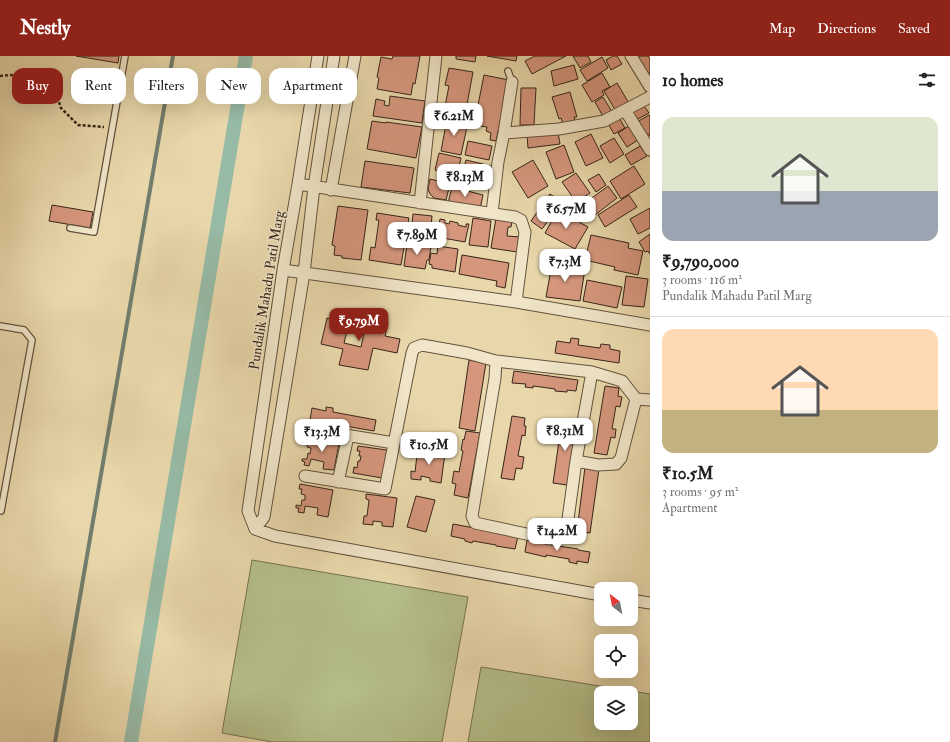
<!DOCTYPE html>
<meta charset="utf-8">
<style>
body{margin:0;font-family:"IM FELL Double Pica",serif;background:#f6f6f6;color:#202124;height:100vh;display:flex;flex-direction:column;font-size:15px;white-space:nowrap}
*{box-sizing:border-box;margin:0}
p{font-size:13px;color:#757577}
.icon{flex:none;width:22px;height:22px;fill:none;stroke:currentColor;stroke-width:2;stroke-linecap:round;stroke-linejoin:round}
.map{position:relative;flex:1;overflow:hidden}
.details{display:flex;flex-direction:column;background:#fff;width:300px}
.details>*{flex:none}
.banner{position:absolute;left:12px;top:12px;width:380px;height:36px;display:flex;gap:8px}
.needle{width:26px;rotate:328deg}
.fabs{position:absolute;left:594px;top:526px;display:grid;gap:8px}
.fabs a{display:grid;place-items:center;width:44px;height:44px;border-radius:8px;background:#fff;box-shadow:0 4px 16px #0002;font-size:20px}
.price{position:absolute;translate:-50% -34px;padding:0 9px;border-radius:8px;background:#fff;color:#222;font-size:13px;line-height:26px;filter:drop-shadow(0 1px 2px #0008)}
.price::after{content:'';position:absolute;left:50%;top:24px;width:12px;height:9px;margin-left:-6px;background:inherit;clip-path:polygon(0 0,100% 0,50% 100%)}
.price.active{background:#8f2418;color:#fff}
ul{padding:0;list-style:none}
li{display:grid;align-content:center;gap:8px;height:212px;padding:0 12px}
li+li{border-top:1px solid #e0e0e0}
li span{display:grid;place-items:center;height:124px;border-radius:12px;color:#555}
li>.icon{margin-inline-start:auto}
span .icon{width:72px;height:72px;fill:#fffc;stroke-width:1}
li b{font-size:17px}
h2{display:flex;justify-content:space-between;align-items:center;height:48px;padding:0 12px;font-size:17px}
.tag{padding:0 14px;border-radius:12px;background:#fff;box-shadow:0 4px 16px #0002;font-size:14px;line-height:36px}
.tag.active{background:#8f2418;color:#fff}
header{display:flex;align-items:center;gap:24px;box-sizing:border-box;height:56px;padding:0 20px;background:#8f2418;color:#fff}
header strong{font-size:19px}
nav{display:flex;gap:22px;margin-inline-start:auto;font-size:14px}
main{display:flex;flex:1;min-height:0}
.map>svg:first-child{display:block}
</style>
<header>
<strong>Nestly</strong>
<nav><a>Map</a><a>Directions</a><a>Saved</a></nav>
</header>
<main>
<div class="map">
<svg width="650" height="686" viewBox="0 0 650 686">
<rect width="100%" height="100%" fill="#e8d7aa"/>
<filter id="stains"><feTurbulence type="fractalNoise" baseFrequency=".005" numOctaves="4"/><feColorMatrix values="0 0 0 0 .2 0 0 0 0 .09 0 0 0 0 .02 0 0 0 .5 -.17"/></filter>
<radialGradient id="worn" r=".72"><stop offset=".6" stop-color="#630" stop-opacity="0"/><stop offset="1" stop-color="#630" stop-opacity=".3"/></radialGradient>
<path fill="#b5be89" stroke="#767251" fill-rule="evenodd" d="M252 504 468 541 442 686H272L222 677Z
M481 611 650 638V686H468ZM601 637H631V667H601Z"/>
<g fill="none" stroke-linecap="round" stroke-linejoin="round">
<path stroke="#717e6e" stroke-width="4" d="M55 686 173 0"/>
<path stroke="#97baa6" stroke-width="14" d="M131 686 246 0"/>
</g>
<path fill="#d5967c" stroke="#372519" d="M76 0H119L118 7Z
M393 0H420L415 28 413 27 411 39 377 33 379 22 377 21 381 1 392 3Z
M456 0H476L475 6 456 3Z
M487 0H517L516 5Z
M535 0H566L532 18 525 5Z
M573 0H588L591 6 580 12Z
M613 0H617L622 8 611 14 606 4Z
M636 0H648L650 3V22Z
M602 1 608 12 587 25 580 14Z
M574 9 578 23 554 30 551 15Z
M449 12 473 16 466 54 445 50 449 30 445 29Z
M602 17 610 31 602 35 604 39 592 46 582 29Z
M484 19 509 24 496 85 490 84 491 77 486 75 487 71 474 69Z
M617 27 630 49 617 57 604 35Z
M521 32H536L534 69H520Z
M570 36 577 61H574L576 67 564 71 561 62 559 63 552 41Z
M390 40 425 45 422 67 373 60 376 43 385 45 384 49 389 50Z
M603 41 614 59 605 64 595 46Z
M642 47 649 57 634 65 629 55Z
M649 59 650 60V80L648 78 644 79 637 66Z
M618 60 625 72 614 78 607 66Z
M447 63 462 66 461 70 467 71 461 99 441 95Z
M372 65 386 67V66L422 71 416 102 367 93Z
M632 68 641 82 627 91 618 77Z
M558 76 560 88 528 92 527 79Z
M591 78 603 102 586 110 575 86Z
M614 82 624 98 610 107 600 90Z
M468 85 492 90 489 104 465 99Z
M564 89 574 116 556 123 546 96Z
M640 90 647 100 631 109 625 99Z
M439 97 461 102 457 120 435 114Z
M466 104 491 110 487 125 462 119Z
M533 104 548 130 528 142 512 116Z
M365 105 414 112 410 137 361 131Z
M634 110 645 128 621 143 610 125Z
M576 117 590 137 576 146 562 126Z
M599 118 606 129 596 136 588 124Z
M430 123 450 128 446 144 434 142 430 138 428 133Z
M608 130 617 142 590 163 580 151Z
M452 131 483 139 480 153 448 147Z
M550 138 562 146 542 173 531 165Z
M629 139 637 151 605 171 598 159Z
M52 149 93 156 90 172 49 165Z
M338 150 368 154 361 204 342 202V200L334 199 335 190 332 189Z
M650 152V172L638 178 630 163Z
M558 154 588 171 575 193 545 177Z
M377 157 409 162 401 209 369 204 371 191 375 192 379 164H376Z
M413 158 432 160 430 180 411 178Z
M473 162 491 165 488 191 469 189Z
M496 162 512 165 511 171H508L507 180 520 181 517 196 491 192Z
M440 163 445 164V167L449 168 450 165 458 167V169L466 171V168H469L465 186 437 181Z
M650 178V198L648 195 645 196 639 186Z
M591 179 629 187 628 192 643 195 638 219 614 214 615 211 585 204Z
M407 188 431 191 429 204H427L425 213 404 210Z
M438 190 458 193 455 216 432 212V209L429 208 431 197 437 198Z
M462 199 509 207 505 232 496 230 497 225 459 218Z
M552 208 579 211 584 219 580 245 546 241Z
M626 220 648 223 644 251 622 249Z
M587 224 622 231 617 252 583 245Z
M327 262 349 267 344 287 361 291 367 263 388 267 385 280 400 283 397 297 373 292 368 314 339 309 343 293 321 288Z
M571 282 579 283 578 289 600 292 601 288 610 289V293L620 295 619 307 555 297 557 285 570 287Z
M469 304 486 307 475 375 459 372Z
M514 315 578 324 576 335 567 334V336L555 335V333L541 331 533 330V332L525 331 526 328 512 327Z
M605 330 619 332 618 340 622 341 620 351 616 350 612 373H616L615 382 611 381 607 399 594 397Z
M326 351 333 352V356L376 364 374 375 310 364 312 352 326 355Z
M512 360 525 362 524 370H526L525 380 522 379 518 400 524 401 522 413 516 412 514 424 501 422Z
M562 364 577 366 567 429 553 427Z
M466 375 480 377 468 442 454 439 456 428 452 427 454 415 459 416 463 395 461 394 463 383 464 384Z
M306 382 339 387 334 414 323 413 324 406 311 403 309 410 304 409 305 406 302 405V403H307L308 397 310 398 311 392 307 391 308 387 305 386Z
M358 390 387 394 382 422 353 417 354 411 357 412 358 405H360L361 400H359L360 395H357Z
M414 393 445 397 441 427 430 425V422L421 420V424L411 423V415L415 416 417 399H414Z
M585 411 599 413 590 477 577 475Z
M300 428 333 434 328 461 317 459 318 452 305 450 304 457 298 456 299 452H296V449L301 450 302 444H305V439L301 438 302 433H299Z
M366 438 397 442 393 471 382 470V466L373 465V469L363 468 364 460H367L369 444 366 443Z
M416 440 435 444 426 476 407 471Z
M453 468 518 480 515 493 496 490V489L473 485 472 487 465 485V483L451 480Z
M527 484 546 486V488L578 493V494L590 496 588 507 577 505V508L569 506V503L546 499V501L525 496Z"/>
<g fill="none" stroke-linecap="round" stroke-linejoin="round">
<defs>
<path id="service" d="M508 15 512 26
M70 172 94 176 125 0
M0 270 24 274 32 284 1 455H0"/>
<path id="minor" d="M631 0 650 31
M625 54 650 94
M504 77 559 73 604 65 650 41
M298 128 515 161 521 164 525 176 516 246
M331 134 355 0
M420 147 436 0
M492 157 498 106 504 77 512 26
M283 214 516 246 650 269
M496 305 495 322 472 460 475 467 550 483H558L565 477 568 463 576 405 592 316
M309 373 394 387
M576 405 598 409 616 408 621 402 636 343
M305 420 385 433 412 297 414 292 422 289 467 297 496 305 592 316 622 325 636 343 650 344
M338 426 348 380
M255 473 264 461 304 217 314 131 334 0
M255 473 248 455 283 214 298 128 318 0
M255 473 275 480 601 539
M631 544 650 547"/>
</defs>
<use href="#service" stroke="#63523d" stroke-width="8"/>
<use href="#minor" stroke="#63523d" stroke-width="13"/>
<path stroke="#372519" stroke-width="2.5" stroke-dasharray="3 2" stroke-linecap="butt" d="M0 20 36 17 53 29 61 52 78 69 104 71"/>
<use href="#service" stroke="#f0e5c8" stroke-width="5.5"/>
<use href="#minor" stroke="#f0e5c8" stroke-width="11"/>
</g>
<g text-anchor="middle" stroke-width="3" stroke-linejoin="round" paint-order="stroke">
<g font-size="14" fill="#372519" stroke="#f0e5c8">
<text transform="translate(266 234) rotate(-81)" y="5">Pundalik Mahadu Patil Marg</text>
</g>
</g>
<rect width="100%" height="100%" filter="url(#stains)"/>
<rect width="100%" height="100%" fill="url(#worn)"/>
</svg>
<div class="fabs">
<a><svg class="needle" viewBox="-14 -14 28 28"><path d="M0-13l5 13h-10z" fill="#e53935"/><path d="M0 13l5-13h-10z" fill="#757577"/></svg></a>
<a><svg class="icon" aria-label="locate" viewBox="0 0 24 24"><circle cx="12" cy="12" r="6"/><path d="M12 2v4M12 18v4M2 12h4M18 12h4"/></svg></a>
<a><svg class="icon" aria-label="layers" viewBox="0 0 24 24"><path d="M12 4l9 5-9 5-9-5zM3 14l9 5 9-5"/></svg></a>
</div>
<b class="price" style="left:454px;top:81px">₹6.21M</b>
<b class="price" style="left:465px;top:142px">₹8.13M</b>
<b class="price" style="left:566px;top:174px">₹6.57M</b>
<b class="price" style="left:417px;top:200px">₹7.89M</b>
<b class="price" style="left:565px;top:227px">₹7.3M</b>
<b class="price active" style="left:359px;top:286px">₹9.79M</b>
<b class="price" style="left:565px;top:396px">₹8.31M</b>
<b class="price" style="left:322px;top:397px">₹13.3M</b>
<b class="price" style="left:429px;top:410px">₹10.5M</b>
<b class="price" style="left:557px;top:496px">₹14.2M</b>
<div class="banner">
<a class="tag active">Buy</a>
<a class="tag">Rent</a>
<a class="tag">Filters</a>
<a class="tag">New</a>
<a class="tag">Apartment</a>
</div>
</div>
<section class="details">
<h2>10 homes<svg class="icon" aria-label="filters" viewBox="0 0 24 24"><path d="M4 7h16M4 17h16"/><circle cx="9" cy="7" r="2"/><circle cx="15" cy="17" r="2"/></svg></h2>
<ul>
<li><span style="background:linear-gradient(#dfe7d0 60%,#9aa5b1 0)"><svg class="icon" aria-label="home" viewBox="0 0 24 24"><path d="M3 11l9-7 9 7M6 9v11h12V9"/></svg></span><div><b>₹9,790,000</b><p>3 rooms · 116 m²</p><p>Pundalik Mahadu Patil Marg</p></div></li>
<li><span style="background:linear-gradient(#ffd9b3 65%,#c2b280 0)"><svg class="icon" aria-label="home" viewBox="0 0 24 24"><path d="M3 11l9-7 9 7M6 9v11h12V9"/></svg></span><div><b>₹10.5M</b><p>3 rooms · 95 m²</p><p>Apartment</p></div></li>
</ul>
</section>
</main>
